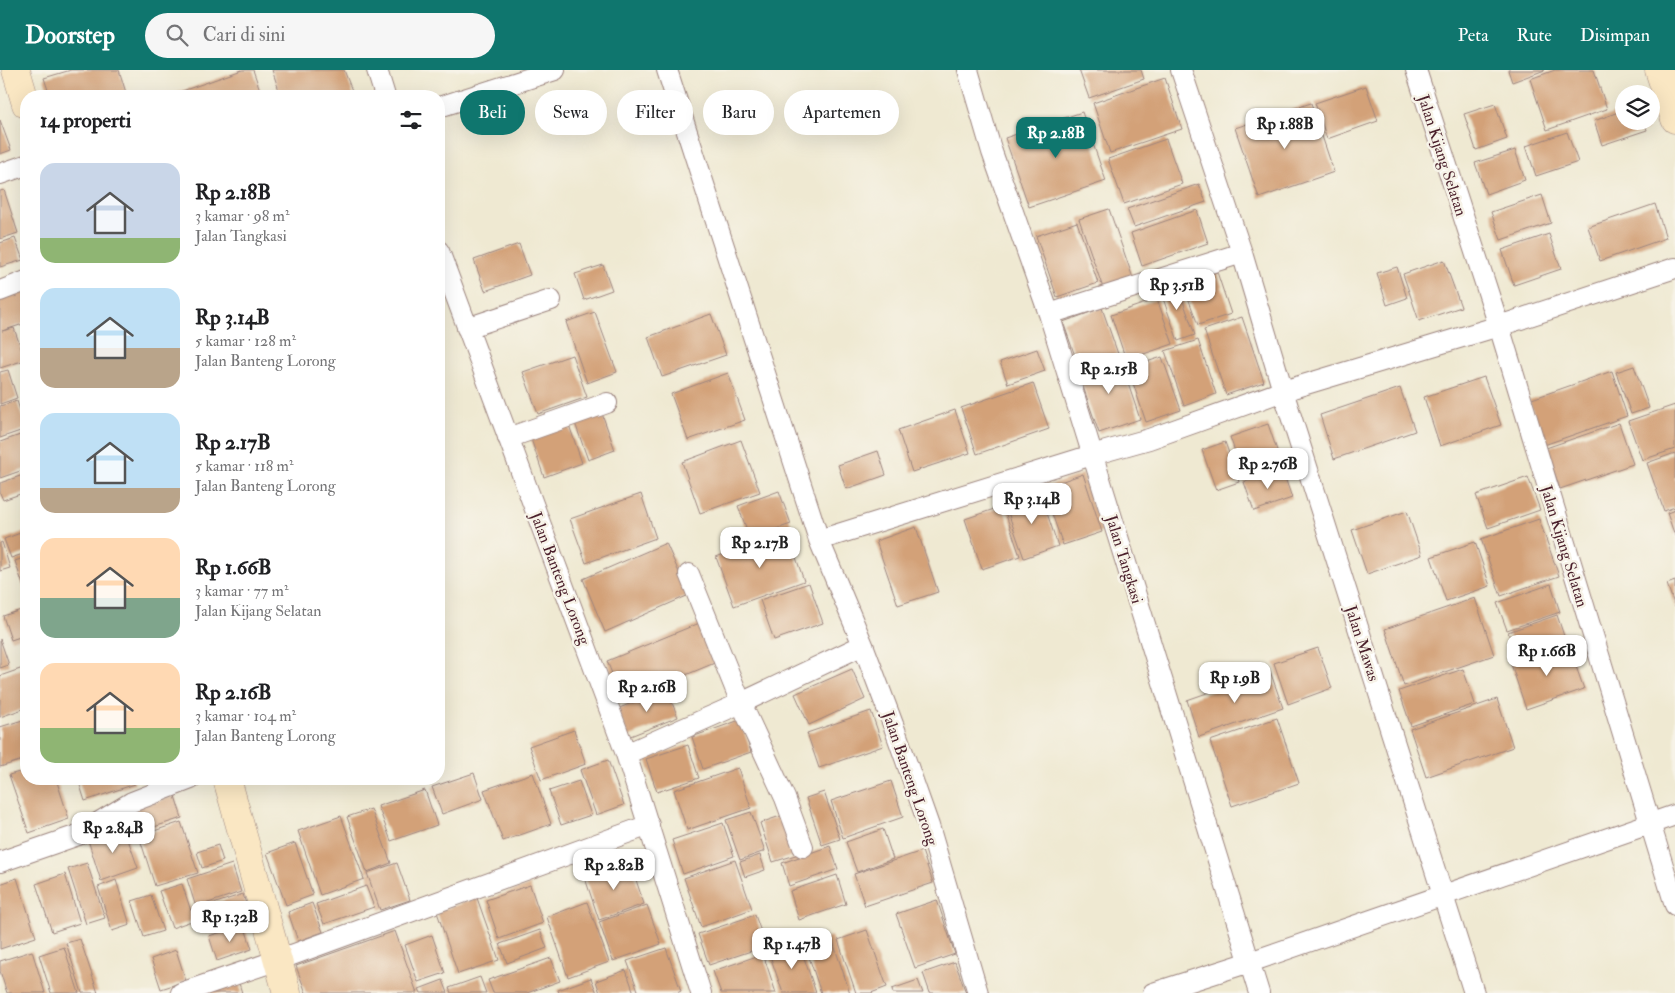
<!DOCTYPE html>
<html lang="id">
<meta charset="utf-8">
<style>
body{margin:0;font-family:"IM FELL Double Pica",serif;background:#f6f6f6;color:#202124;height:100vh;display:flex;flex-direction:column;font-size:19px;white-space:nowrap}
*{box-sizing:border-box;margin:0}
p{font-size:16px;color:#757577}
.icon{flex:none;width:28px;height:28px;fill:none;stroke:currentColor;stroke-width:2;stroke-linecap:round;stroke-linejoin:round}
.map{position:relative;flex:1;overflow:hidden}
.details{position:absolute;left:20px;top:20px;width:425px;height:695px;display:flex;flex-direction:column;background:#fff;border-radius:20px;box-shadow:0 5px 20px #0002}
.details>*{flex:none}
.banner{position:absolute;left:460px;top:20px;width:475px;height:45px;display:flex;gap:10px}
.tools{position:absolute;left:1615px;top:15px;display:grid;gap:10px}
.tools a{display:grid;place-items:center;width:45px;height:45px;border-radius:50%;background:#fff;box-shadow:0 5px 20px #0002;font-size:25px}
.price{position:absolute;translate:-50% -42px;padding:0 11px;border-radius:10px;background:#fff;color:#222;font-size:16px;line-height:32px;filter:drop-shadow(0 1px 2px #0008)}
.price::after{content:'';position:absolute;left:50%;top:30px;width:15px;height:11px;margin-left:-8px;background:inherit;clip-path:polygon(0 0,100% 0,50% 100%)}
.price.active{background:#0f766e;color:#fff}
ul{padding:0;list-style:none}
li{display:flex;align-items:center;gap:15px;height:125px;padding:0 20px}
li span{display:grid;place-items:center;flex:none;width:140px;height:100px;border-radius:15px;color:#555}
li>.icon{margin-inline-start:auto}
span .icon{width:60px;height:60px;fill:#fffc;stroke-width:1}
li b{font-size:21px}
h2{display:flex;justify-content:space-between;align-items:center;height:60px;padding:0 20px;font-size:21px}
.tag{padding:0 18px;border-radius:22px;background:#fff;box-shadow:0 5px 20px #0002;font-size:18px;line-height:45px}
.tag.active{background:#0f766e;color:#fff}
header{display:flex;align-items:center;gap:30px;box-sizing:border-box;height:70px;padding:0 25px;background:#0f766e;color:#fff}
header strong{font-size:24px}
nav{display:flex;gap:28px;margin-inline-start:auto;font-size:18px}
.search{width:350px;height:45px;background:#f6f6f6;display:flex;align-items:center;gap:12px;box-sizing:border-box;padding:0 18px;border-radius:28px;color:#757577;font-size:19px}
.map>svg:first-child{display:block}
</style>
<header>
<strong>Doorstep</strong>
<div class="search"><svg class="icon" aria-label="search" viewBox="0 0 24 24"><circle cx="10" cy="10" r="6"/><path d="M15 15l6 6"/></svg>Cari di sini</div>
<nav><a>Peta</a><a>Rute</a><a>Disimpan</a></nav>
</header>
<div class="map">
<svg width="1675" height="923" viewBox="0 0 1675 923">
<rect width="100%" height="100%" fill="#f7f3e8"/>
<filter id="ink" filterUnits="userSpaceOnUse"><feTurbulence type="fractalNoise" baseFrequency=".02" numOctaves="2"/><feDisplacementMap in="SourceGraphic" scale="10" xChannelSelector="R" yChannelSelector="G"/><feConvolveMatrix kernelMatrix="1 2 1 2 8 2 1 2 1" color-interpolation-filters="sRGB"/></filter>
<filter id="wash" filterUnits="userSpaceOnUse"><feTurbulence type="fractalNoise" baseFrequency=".0096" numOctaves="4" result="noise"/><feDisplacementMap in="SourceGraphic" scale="20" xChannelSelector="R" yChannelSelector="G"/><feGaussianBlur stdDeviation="1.12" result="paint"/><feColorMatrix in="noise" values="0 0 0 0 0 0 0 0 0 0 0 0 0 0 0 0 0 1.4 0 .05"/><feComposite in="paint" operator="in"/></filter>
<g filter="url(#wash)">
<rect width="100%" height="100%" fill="#efe9d2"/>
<g id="blocks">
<path fill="#d3a178" d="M71 0H119L127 26H50L44 8Z
M242 0H253L260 20 242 26H168Z
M272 0H344L354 26H281Z
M1079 0H1141L1144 9 1089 28Z
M1508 0H1545L1512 12Z
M1555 0H1594L1607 39 1547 60 1530 9Z
M1165 8 1182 59 1110 83 1093 33Z
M1366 16 1378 51 1327 69 1315 33Z
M1311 33 1334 102 1259 128 1235 58Z
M1495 34 1507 69 1476 80 1464 44Z
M1624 40V51H1644L1647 60 1602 75 1594 51Z
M1082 42 1106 111 1029 137 1005 68Z
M0 50 11 80 0 84Z
M1567 62 1578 92 1536 106 1526 76Z
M1166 69 1182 114 1124 134 1108 89Z
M1515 80 1525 110 1486 124 1475 93Z
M1199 114 1206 132 1134 157 1127 139Z
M4 120 18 163 0 169V121Z
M1542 125 1551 153 1501 170 1491 142Z
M1655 134 1666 168 1600 191 1588 157Z
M1109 139 1134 211 1104 221 1079 149Z
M1197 140 1208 173 1142 196 1131 163Z
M1077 152 1098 213 1057 227 1036 166Z
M1549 164 1561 199 1514 215 1502 180Z
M15 168 23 190 0 197V173Z
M519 174 530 205 485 221 474 190Z
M1444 190 1461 237 1419 251 1403 204Z
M603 195 612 220 584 230 575 204Z
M1397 197 1407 228 1387 235 1377 203Z
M1217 202 1231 244 1198 255 1183 214Z
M1176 211 1195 265 1178 271 1159 217Z
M26 221V253L2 261 14 258 25 290 0 298V230Z
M1157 229 1173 274 1126 290 1111 245Z
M1102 238 1118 284 1079 297 1063 252Z
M595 242 617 302 587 313 566 252Z
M711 244 726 285 662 307 648 267Z
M1242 247 1264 312 1226 325 1204 260Z
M1198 270 1216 324 1184 336 1165 281Z
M1037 279 1045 301 1008 314 1000 292Z
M572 285 587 327 538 344 523 302Z
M1119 287 1140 349 1099 363 1078 302Z
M1162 287 1181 340 1146 352 1128 298Z
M1634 296 1649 338 1631 344 1616 302Z
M8 300 17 328 0 334V302Z
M1612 301 1627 346 1544 375 1529 330Z
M728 303 745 350 688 370 671 324Z
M1484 307 1501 355 1440 376 1424 327Z
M1033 313 1049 359 977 384 961 338Z
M1400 318 1415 361 1334 389 1320 345Z
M17 331 26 359 0 368V336Z
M1675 335V379L1642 390 1628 351Z
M955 340 970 383 912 402 898 360Z
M601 341 615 380 588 390 574 350Z
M568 352 582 393 544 407 530 366Z
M1619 353 1633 394 1560 419 1546 378Z
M1268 354 1282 395 1244 408 1230 367Z
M26 363V399L0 408V372Z
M741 370 760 422 700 443 682 392Z
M1225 372 1239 412 1216 420 1202 380Z
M878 381 886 405 846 419 838 395Z
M1675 383V437L1664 441 1647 393Z
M1282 399 1292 428 1254 441 1244 412Z
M26 404V422L3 430 0 423V413Z
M1083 404 1102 462 1063 475 1043 418Z
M1528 407 1540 440 1488 458 1476 425Z
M779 421 791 454 750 468 738 436Z
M1040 422 1058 476 1024 488 1005 434Z
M641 424 656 468 586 493 570 449Z
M1003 436 1020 486 982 499 965 449Z
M1675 440V466L1667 443Z
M1407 441 1422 485 1367 504 1352 460Z
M1539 449 1559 506 1501 526 1481 469Z
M916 457 938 522 898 535 876 471Z
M26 461V483L11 488 4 469Z
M787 461 804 511 734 536 716 487Z
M2 472 10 498 0 501V473Z
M1475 472 1490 516 1446 531 1431 487Z
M666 473 689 525 605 562 583 509Z
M26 487V524L15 491Z
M1675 511V537L1667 514Z
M809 513 823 553 774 570 760 530Z
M1551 514 1560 542 1507 560 1497 533Z
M1475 528 1494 585 1404 616 1385 559Z
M21 540 26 556V565L11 570 3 546Z
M1557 545 1565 569 1516 586 1508 562Z
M702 552 717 592 623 631 607 591Z
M0 569 9 595 0 598Z
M1568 574 1584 619 1526 639 1511 594Z
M1318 578 1332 618 1288 634 1274 593Z
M26 597V638L0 647V606Z
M852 599 865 629 809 655 795 624Z
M1463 599 1475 634 1411 656 1399 621Z
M1270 601 1283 638 1199 667 1187 630Z
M666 619 678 647 628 667 617 639Z
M1497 629 1513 677 1426 707 1410 659Z
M871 641 883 676 819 698 807 663Z
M1277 648 1299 713 1232 736 1210 671Z
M26 649V689L0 697V657Z
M740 650 751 682 703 699 692 667Z
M574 660 586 694 541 710 529 676Z
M688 675 699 708 657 722 646 689Z
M608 690 624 735 596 745 580 700Z
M738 698 751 738 687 760 674 720Z
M26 700V709H56L69 749 29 763 9 705Z
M474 703 483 729 442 744 432 717Z
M533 703 551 754 503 771 484 720Z
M78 709H133L135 714 85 731Z
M579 711 591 745 561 755 549 721Z
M891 711 903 747 843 768 831 731Z
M425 720 437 755 391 771 378 736Z
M824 722 840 769 822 775 806 728Z
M175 726 182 748 135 763 128 741Z
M371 739 391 793 367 802 347 747Z
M751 742 765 781 740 790 726 750Z
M789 743 802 783 773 792 760 753Z
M341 746 364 809 320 825 298 761Z
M181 752 198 803 155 816 139 766Z
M723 753 734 786 683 804 672 770Z
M124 758 138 798 101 811 88 770Z
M883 759 893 789 857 802 846 772Z
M295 773 313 825 286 835 267 783Z
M218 775 223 791 202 798 197 782Z
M830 776 838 799 789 816 782 793Z
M922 781 933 813 865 836 854 804Z
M760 785 765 800 745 807 740 792Z
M735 790 752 839 701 857 684 808Z
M630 792 644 834 599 850 585 808Z
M87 793 105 848 86 854 68 799Z
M397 793 410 830 380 840 367 803Z
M232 794 241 822 196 837 187 809Z
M65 804 80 853 52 862 36 814Z
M837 805 846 834 799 850 790 821Z
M17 808 36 867 0 879V814Z
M116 810 130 855 112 861 98 817Z
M182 814 194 850 172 858 159 821Z
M530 815 543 853 499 869 486 830Z
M366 816 374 837 324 854 316 834Z
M243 824 250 847 206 862 198 839Z
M151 825 163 861 144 867 132 831Z
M477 828 499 890 458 904 437 842Z
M937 830 955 884 915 898 896 844Z
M587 832 609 892 568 907 547 847Z
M312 833 323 862 298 871 288 842Z
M647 835 661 874 613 891 599 852Z
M755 845 766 876 709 895 698 864Z
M244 855 252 879 217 891 209 866Z
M540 860 547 878 507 893 500 874Z
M867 860 887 917 871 923H856L838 870Z
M395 861 417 923H306L296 896Z
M432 865 445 903 418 912 405 875Z
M831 866 850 923H821L805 875Z
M80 869 98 923H82L66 873Z
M799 873 816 923H783L769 883Z
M64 877 79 923H51L39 885Z
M666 878 681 921 677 923H639L627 891Z
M176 880 186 911 161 919 151 889Z
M32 881 45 923H7L0 901V891Z
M763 884 776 923H721L713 901Z
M551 888 560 911 527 923H493L488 910Z
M955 892 966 923H930L923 903Z
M626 900 634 923H600L596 911Z
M480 907 486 923H451L449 918Z
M591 908 597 923H559L558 920Z
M238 910 242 923H200Z
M443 910 448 923H421L419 919Z
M918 910 923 923H893L892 919Z"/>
</g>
</g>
<g filter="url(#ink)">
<use href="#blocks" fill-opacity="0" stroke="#9c847e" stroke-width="1"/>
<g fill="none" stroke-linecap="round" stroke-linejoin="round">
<defs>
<path id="street" d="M377 0 385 26
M667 0 819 470 863 575 894 657 929 756 978 923
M968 0 992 82 1049 244 1259 923
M1181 0 1242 183 1283 321 1474 923
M1416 0 1499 256 1675 835
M439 37 555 0
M0 104 26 95
M439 181 626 684 701 923
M0 221 26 211
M1049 244 1242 183
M467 258 551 230
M508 368 607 333
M819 470 1092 385 1149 369 1283 321 1499 256 1675 198
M689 504 741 633 785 728 803 777
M626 684 741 633 863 575
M0 792 78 765 132 732 191 709
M181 923 278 890 649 755
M1153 923 1250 892 1675 745"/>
<path id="secondary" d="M16 0 26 34
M1659 0 1675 49
M227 709 287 923"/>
</defs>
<use href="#street" stroke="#9c847e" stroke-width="22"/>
<use href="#secondary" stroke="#9c847e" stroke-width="29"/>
<use href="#street" stroke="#fff" stroke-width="20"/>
<use href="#secondary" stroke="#fae7c3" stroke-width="28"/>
</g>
</g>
<g text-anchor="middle" stroke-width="5" stroke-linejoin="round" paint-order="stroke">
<g font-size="16" fill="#4a1f2b" stroke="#f7f3e8">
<text transform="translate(1443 85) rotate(72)" y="6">Jalan Kijang Selatan</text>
<text transform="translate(1565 476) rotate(73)" y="6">Jalan Kijang Selatan</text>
<text transform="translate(1125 489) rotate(73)" y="6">Jalan Tangkasi</text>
<text transform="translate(561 508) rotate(69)" y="6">Jalan Banteng Lorong</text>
<text transform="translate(1363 573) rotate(72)" y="6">Jalan Mawas</text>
<text transform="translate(911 708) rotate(71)" y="6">Jalan Banteng Lorong</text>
</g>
</g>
</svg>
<div class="tools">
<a><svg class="icon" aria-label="layers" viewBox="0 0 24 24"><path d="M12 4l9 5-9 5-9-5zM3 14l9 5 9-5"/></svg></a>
</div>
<b class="price" style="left:1285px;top:80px">Rp 1.88B</b>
<b class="price active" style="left:1056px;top:89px">Rp 2.18B</b>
<b class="price" style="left:1177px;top:241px">Rp 3.51B</b>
<b class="price" style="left:1109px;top:325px">Rp 2.15B</b>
<b class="price" style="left:1268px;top:420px">Rp 2.76B</b>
<b class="price" style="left:1032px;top:455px">Rp 3.14B</b>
<b class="price" style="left:760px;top:499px">Rp 2.17B</b>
<b class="price" style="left:1547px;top:607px">Rp 1.66B</b>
<b class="price" style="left:1235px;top:634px">Rp 1.9B</b>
<b class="price" style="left:647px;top:643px">Rp 2.16B</b>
<b class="price" style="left:113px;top:784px">Rp 2.84B</b>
<b class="price" style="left:614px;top:821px">Rp 2.82B</b>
<b class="price" style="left:230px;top:873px">Rp 1.32B</b>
<b class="price" style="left:792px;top:900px">Rp 1.47B</b>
<div class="banner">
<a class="tag active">Beli</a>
<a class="tag">Sewa</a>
<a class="tag">Filter</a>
<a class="tag">Baru</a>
<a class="tag">Apartemen</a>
</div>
<section class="details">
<h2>14 properti<svg class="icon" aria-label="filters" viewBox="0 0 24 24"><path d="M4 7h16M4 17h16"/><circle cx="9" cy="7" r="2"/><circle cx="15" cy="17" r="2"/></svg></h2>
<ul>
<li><span style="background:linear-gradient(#c9d6e8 75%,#8fb573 0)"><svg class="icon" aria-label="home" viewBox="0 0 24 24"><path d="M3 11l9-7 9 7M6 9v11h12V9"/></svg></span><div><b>Rp 2.18B</b><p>3 kamar · 98 m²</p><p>Jalan Tangkasi</p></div></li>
<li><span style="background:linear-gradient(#bfe0f5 60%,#b9a48a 0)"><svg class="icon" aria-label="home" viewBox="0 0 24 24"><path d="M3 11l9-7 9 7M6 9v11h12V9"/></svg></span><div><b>Rp 3.14B</b><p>5 kamar · 128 m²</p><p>Jalan Banteng Lorong</p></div></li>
<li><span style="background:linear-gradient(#bfe0f5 75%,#b9a48a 0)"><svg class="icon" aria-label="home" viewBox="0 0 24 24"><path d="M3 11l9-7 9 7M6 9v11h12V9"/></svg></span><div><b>Rp 2.17B</b><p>5 kamar · 118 m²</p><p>Jalan Banteng Lorong</p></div></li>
<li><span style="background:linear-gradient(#ffd9b3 60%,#7fa58c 0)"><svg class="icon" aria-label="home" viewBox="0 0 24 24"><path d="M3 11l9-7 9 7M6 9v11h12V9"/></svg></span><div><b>Rp 1.66B</b><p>3 kamar · 77 m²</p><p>Jalan Kijang Selatan</p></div></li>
<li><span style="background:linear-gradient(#ffd9b3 65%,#8fb573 0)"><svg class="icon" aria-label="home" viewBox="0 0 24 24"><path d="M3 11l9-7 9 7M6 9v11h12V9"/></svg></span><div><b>Rp 2.16B</b><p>3 kamar · 104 m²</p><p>Jalan Banteng Lorong</p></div></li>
</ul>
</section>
</div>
